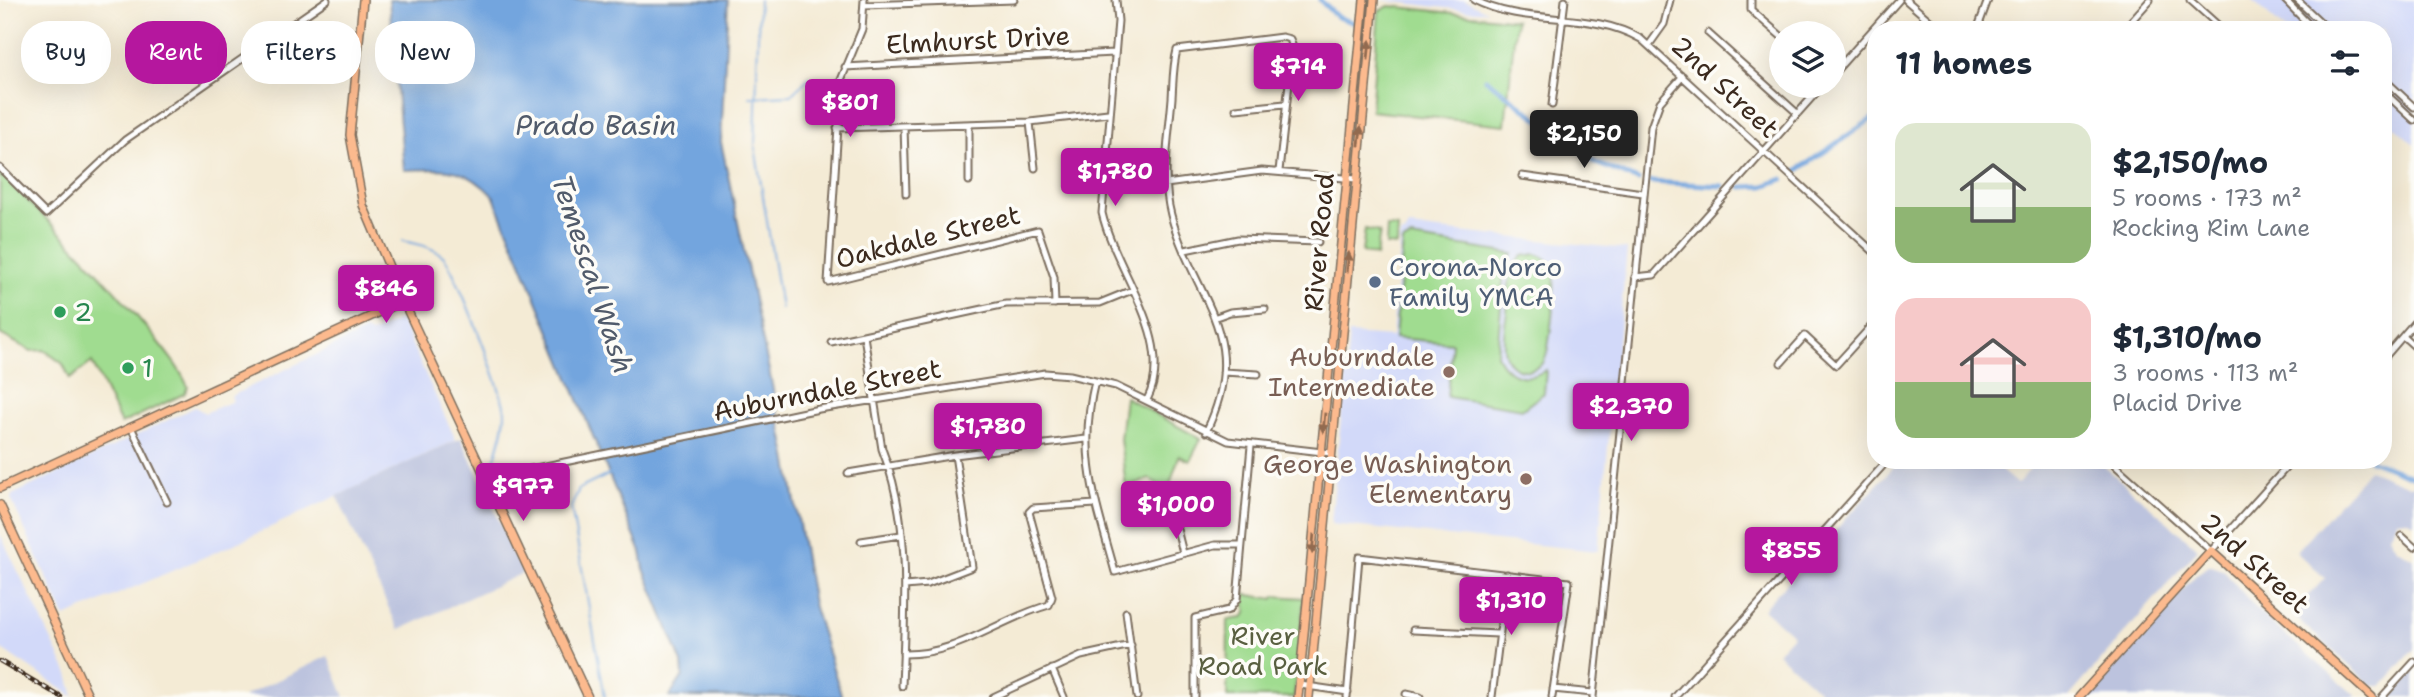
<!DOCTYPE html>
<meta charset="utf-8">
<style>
body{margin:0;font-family:"Shantell Sans",sans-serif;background:#f6f6f7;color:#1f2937;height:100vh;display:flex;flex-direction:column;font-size:26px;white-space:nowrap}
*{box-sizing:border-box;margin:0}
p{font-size:23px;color:#747a83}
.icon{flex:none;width:38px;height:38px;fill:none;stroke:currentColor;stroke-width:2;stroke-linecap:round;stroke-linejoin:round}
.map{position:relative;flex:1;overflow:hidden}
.sheet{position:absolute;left:1867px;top:21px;width:525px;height:448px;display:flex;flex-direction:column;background:#fff;border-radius:28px;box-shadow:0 7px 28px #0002}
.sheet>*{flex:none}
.top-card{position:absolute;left:21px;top:21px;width:665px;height:63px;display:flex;gap:14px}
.tools{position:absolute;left:1769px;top:21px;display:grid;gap:14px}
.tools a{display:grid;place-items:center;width:77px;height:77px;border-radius:50%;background:#fff;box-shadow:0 7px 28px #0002;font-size:35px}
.price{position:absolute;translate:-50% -60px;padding:0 16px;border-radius:7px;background:#b5179e;color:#fff;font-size:23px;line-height:46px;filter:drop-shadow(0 2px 4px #0008)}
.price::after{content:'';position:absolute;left:50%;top:42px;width:21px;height:16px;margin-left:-10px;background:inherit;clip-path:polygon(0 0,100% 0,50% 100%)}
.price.current{background:#222;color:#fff}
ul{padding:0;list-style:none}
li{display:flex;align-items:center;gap:21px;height:175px;padding:0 28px}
li span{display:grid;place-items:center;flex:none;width:196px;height:140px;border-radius:21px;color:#555}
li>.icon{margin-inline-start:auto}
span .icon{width:84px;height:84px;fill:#fffc;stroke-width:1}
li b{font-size:30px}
h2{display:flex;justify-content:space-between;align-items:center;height:84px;padding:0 28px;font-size:30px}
.tag{padding:0 24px;border-radius:28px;background:#fff;box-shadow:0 7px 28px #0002;font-size:24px;line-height:63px}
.tag.current{background:#b5179e;color:#fff}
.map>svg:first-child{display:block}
</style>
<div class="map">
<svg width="2414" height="697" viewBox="0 0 2414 697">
<rect width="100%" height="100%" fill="#fdfcf7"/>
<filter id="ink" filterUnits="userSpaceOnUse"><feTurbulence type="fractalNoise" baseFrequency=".0143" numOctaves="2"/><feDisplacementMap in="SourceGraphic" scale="14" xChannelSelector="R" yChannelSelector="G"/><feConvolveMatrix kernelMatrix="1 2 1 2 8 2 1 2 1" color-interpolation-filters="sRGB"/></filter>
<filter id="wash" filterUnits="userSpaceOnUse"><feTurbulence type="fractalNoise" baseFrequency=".00686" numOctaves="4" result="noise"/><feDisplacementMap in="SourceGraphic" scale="28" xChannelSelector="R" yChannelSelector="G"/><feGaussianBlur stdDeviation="1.57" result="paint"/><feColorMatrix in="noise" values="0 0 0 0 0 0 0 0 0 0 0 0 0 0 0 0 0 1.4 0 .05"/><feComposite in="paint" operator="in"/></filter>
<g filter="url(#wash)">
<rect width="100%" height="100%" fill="#f4ebd5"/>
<path fill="#d2d9f9" d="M1380 0H1464L1487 11H1471Z
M2252 0H2414V144L2384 117V30H2285Z
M1409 227 1627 249 1598 551 1331 524 1349 334 1392 337 1401 233 1405 234Z
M400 319 456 440 239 542 65 617 11 499 12 495 195 407 205 413 233 401 231 396 365 331 371 334Z
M0 534 68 674 74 697 0 648Z"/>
<path fill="#bcc3de" d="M461 438 523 573 399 630 337 496Z
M1900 460H1989L2017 484 2038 460H2097L2198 549 2069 697H1826L1777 653 1793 635 1763 609Z
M2369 470 2409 486 2414 485V523L2407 519 2397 520 2389 536 2396 548 2414 559V649L2382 686H2372L2292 614 2325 578 2296 552Z
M2209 565 2223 570 2260 613 2357 697H2088L2195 576Z
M328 656 345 697H243L255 691Z
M2414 669V697H2391V694Z"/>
<path fill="#a0dc90" stroke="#6e8357" stroke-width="2" d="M1389 6 1516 20 1505 125 1371 111 1379 11Z
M0 173C50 222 100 271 145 326 160 345 178 364 188 387L184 394 121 424 92 362 70 379 63 364 44 350 31 351 0 334Z
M1387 227 1398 228 1397 246 1386 245Z
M1365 229 1380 232 1376 256 1362 252Z
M1411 238 1513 254 1504 269 1497 355C1507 377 1526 382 1546 370L1544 393 1523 409 1447 397 1452 343 1395 338 1403 242Z
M1536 254C1543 256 1550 260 1553 267 1557 278 1550 354 1543 363 1538 368 1530 371 1524 370 1495 367 1505 329 1507 311 1509 292 1506 268 1523 256Z
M1125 397 1201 439 1190 461 1179 456 1170 485 1162 487 1150 479 1126 487 1120 439Z
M1242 594 1274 599 1275 596 1304 598 1294 697H1227L1228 620 1243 618 1247 611Z"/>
<path fill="#73a5de" stroke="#57687e" stroke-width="2" d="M389 0H728L721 142 787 456 813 604 842 697H669L683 676 682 663 644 569 641 552 494 197C463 164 445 169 404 170Z"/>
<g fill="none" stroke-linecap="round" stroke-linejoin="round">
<path stroke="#73a5de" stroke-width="2" d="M759 0 755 147 781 308
M750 97 791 95 810 77
M403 241C417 244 431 246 443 256 454 266 504 395 505 412 505 432 495 456 490 475
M605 697 571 507 579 489 610 474"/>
<path stroke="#73a5de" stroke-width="5" d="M1320 0 1337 17 1355 23
M1486 79 1596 163 1638 180
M1795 172 1876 116
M1651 182 1723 186
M1741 187 1764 186 1783 179
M2370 460 2414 477"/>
</g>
</g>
<g filter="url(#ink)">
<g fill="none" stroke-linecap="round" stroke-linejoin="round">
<defs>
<path id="minor" d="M864 0 862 29 841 80 828 282 1038 230 1054 277 1055 304
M1116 0 1118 21 1102 213C1116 273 1177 341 1147 400
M1474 0C1527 27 1589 9 1641 39L1876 254
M1751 0V10L1782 37
M1906 0 1930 21 1946 30
M2190 0 2219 26 2216 30
M2285 0 2314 30
M2297 0 2329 30
M864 5 1014 0
M1977 30 1988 0
M2123 30 2150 0
M1708 33 1797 113
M1649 45 1664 24 1670 0
M845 67 1114 53
M1834 73 1899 0
M2384 79 2414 107
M2384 92 2414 120
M1552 105 1565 0
M1236 109 1285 104
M1030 122 1035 168
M969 125V181
M904 126 906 194
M837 128 1030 122 1108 113
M0 168 46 214 125 140 327 0
M1522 176 1643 193
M1166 184 1262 171 1356 179
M1185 250 1238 239 1318 242
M1635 277 1654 275 1822 86
M1216 317 1230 312 1265 309
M864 336 882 449C912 524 905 608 902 686
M2403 336 2414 346
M831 342 1006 304 1100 303 1132 290
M2384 358 2414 323
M1781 363 1805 336 1836 365 1876 321
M1223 372 1258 374
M1095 381C1077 455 1096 502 1115 572L1215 545H1242
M131 427 167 502
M1206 432C1253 336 1194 300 1171 215 1161 177 1169 137 1172 98 1173 82 1173 65 1177 50L1282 37 1290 39 1293 48 1279 171
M2109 460 2211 551 2293 460
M848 473 955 455 1086 439
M489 482 507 474 819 409 1045 373 1070 375 1116 386 1228 441 1331 453
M1168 493 1183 553
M2402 536 2414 547
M861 541 901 535
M905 586 928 584 972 567 955 455
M1126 612 1137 697
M1413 630 1498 634
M903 654C959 655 998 619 1049 605L1052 597 1029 512 1033 508 1096 504
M1052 669 1064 697
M1300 685 1348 692
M1553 689 1593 693
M1406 694 1420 697
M993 697 1081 656 1131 645
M1195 697V618L1229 610 1237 599 1251 446
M1347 697 1359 557 1569 582 1552 697
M1492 697 1507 574
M1593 697 1651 127 1660 102 1683 76
M1675 697 1888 460
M2382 697 2414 662"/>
<path id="major" d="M363 0 350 135 363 205 406 307 588 697
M0 488 404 301
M0 505 89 697
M1298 697 1364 0
M1309 697 1374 0
M2079 697 2211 551 2372 697"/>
</defs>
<use href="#minor" stroke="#7c6e5e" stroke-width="9"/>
<use href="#major" stroke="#7c6e5e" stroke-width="10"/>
<use href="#minor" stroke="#fff" stroke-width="5"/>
<use href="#major" stroke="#fcba8e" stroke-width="7"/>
<defs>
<path id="rail" d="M0 661 61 697"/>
</defs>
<use href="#rail" stroke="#3b2a1e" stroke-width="4.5"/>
<use href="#rail" stroke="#fdfcf7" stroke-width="2" stroke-dasharray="5" stroke-linecap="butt"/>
</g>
<defs><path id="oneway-solid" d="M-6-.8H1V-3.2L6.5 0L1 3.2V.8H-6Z" transform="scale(1.75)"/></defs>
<g fill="#926b50">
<use href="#oneway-solid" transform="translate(1369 50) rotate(-84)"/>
<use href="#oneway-solid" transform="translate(1360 136) rotate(-84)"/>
<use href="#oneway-solid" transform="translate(1348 262) rotate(-85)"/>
<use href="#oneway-solid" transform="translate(1324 423) rotate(95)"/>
<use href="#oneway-solid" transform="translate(1313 544) rotate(95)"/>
</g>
</g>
<circle fill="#5c6f8a" stroke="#fdfcf7" stroke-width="2.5" cx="1375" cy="282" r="7"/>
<g fill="#2e9e5b" stroke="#fdfcf7" stroke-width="2.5">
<circle cx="60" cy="312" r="7"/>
<circle cx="128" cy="368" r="7"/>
</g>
<g fill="#8d6e63" stroke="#fdfcf7" stroke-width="2.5">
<circle cx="1449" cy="372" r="7"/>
<circle cx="1526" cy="479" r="7"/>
</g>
<g text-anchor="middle" stroke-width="7" stroke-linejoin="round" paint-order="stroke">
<g font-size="26" fill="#3b2a1e" stroke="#fdfcf7">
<text transform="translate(978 40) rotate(-3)" y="9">Elmhurst Drive</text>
<text transform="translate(1725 87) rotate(43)" y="9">2nd Street</text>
<text transform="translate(928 237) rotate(-14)" y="9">Oakdale Street</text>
<text transform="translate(1319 242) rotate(-85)" y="9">River Road</text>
<text transform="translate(827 390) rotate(-11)" y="9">Auburndale Street</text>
<text transform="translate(2255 563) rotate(42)" y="9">2nd Street</text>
</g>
<g font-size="26" fill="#4e5e75" stroke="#fdfcf7" text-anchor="start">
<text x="1389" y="276">Corona-Norco<tspan x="1389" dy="30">Family YMCA</tspan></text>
</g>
<g font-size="26" fill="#27864d" stroke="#fdfcf7" text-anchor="start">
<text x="74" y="321">2</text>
<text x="142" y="377">1</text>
</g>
<g font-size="26" fill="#785e54" stroke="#fdfcf7" text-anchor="end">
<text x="1435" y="366">Auburndale<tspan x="1435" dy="30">Intermediate</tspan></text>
<text x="1512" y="473">George Washington<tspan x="1512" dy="30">Elementary</tspan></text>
</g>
<g font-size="26" fill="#595f40" stroke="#fdfcf7">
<text x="1263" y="645">River<tspan x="1263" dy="30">Road Park</tspan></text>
</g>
<g font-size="28" font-style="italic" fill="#515b6b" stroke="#fdfcf7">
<text x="596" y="135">Prado Basin</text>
<text transform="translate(593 274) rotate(72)" y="10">Temescal Wash</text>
</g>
</g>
</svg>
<div class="tools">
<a><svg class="icon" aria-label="layers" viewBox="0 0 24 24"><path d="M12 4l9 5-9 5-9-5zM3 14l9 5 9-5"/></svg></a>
</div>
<b class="price" style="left:1298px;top:103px">$714</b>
<b class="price" style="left:850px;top:139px">$801</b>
<b class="price current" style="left:1584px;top:170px">$2,150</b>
<b class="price" style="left:1115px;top:208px">$1,780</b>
<b class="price" style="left:386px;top:325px">$846</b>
<b class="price" style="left:1631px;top:443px">$2,370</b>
<b class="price" style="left:988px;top:463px">$1,780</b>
<b class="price" style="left:523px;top:523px">$977</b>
<b class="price" style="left:1176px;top:541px">$1,000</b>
<b class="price" style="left:1791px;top:587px">$855</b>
<b class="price" style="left:1511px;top:637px">$1,310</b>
<div class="top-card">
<a class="tag">Buy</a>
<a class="tag current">Rent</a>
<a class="tag">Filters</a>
<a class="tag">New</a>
</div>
<section class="sheet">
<h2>11 homes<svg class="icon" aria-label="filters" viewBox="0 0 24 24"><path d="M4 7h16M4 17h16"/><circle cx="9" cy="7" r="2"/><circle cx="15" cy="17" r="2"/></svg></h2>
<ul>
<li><span style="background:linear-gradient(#dfe7d0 60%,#8fb573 0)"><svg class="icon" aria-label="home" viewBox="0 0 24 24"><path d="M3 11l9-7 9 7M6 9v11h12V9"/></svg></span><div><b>$2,150/mo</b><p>5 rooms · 173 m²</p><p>Rocking Rim Lane</p></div></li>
<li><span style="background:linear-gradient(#f6c9c9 60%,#8fb573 0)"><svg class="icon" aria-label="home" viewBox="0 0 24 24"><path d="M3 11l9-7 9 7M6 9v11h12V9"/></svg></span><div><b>$1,310/mo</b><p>3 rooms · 113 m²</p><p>Placid Drive</p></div></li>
</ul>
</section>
</div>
